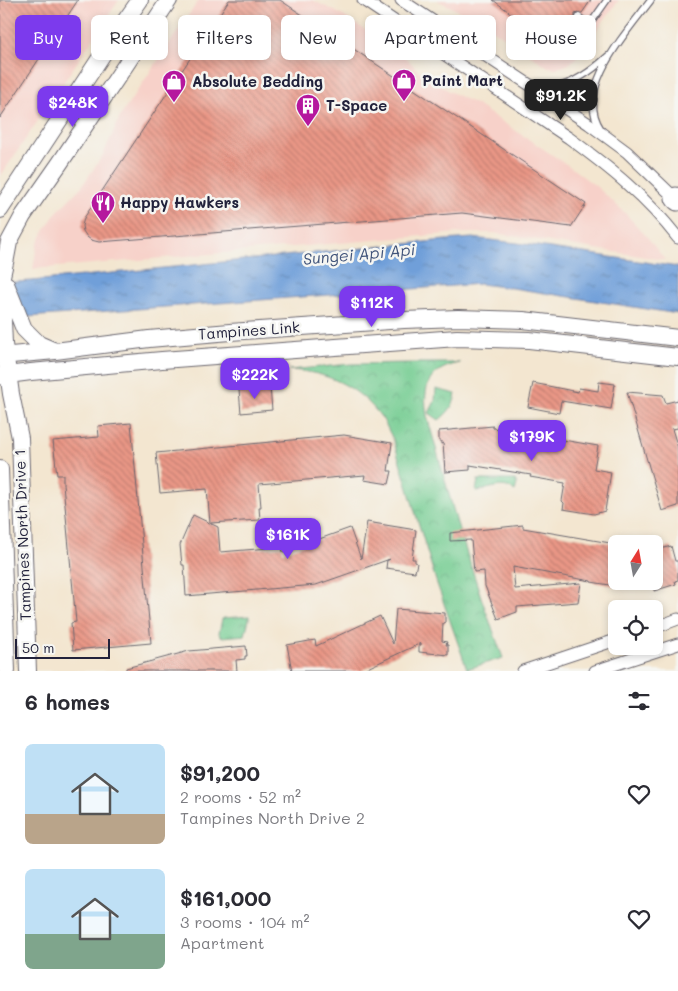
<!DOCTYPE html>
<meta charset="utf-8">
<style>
body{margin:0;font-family:Mali,sans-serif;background:#f7f7f7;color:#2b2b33;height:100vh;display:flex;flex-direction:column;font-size:19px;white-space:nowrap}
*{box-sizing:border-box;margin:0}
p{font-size:16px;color:#7c7c81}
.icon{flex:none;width:28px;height:28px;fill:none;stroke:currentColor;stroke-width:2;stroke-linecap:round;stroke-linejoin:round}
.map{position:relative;height:671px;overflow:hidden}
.sheet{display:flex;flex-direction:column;background:#fff;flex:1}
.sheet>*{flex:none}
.guide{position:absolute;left:15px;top:15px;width:649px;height:45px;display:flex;gap:10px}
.needle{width:32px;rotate:11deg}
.tools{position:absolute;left:608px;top:535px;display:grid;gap:10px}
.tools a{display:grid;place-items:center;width:55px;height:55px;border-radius:8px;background:#fff;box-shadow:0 2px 8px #0003;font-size:25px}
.scale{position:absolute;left:15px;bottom:12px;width:95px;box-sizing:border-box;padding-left:5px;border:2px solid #22223b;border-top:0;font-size:14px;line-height:18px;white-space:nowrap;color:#22223b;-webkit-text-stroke:4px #f6f6f2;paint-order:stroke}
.price{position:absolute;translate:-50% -42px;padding:0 11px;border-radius:10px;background:#7c3aed;color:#fff;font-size:16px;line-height:32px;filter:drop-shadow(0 1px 2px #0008)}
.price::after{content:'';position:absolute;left:50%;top:30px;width:15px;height:11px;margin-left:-8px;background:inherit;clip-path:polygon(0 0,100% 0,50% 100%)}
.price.on{background:#222;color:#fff}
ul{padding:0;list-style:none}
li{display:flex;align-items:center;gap:15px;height:125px;padding:0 25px}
li span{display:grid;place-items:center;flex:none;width:140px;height:100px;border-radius:8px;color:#555}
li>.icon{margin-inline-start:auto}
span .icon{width:60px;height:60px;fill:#fffc;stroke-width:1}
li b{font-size:21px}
h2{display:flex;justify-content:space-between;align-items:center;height:60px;padding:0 25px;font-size:21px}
.pill{padding:0 18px;border-radius:8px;background:#fff;box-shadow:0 2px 8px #0003;font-size:18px;line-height:45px}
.pill.on{background:#7c3aed;color:#fff}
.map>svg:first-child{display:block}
</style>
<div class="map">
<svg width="678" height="671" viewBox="0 0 678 671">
<defs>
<pattern id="park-crowns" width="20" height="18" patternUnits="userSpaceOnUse" patternTransform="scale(1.25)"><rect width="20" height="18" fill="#73cc91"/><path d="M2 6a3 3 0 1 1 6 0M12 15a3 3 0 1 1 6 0" fill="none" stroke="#63af7e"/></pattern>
<pattern id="water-ripples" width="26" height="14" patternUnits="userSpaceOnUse" patternTransform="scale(1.25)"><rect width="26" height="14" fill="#6f9fd9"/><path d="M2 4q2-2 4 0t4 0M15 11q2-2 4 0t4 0" fill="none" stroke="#5b81b1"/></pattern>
<pattern id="building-back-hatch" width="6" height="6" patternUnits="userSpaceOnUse" patternTransform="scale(1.25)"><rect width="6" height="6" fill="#ea9786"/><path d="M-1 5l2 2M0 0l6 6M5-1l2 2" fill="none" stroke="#bd7b6f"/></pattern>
</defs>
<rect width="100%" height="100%" fill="#f6f6f2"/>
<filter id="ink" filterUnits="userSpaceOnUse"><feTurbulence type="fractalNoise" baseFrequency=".02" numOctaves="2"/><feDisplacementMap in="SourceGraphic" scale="10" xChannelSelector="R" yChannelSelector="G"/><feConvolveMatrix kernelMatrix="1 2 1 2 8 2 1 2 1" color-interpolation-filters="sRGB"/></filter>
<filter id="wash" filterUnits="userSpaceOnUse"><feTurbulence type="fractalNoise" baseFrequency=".0096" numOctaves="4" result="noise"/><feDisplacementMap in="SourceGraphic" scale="20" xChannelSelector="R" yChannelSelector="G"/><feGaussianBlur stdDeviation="1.12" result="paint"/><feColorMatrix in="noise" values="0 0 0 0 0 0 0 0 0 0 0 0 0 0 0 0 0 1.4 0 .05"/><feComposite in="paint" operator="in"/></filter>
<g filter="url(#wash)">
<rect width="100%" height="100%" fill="#f3e6d0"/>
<path fill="#f7d1c9" d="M0 0H119L0 177Z
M199 0H312L335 11 400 52 419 71 449 91 477 105 569 166 597 187 624 212 648 238 665 260 494 233H457L33 269 37 245 44 231 56 213 82 186 103 155 121 115Z
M437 0H619L575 59 569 64 562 67 555 68 548 67 486 25Z"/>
<path fill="url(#park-crowns)" stroke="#4a7766" d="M410 363H460C429 369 422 386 427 416L457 523 482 600 503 658 467 669 436 581 393 439C389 432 386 424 382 418 358 386 328 372 289 370L351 364Z
M436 389 456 394C454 406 448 413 439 420L429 413 435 401Z
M478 480H515L517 484 515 491C502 481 490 490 476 491Z
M249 616V619L245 635 223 637 220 636 219 633 222 619 224 618Z"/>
<path fill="url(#water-ripples)" stroke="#48608a" d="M473 238 517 243 678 267V314L519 289 480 284 0 319V283L32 281 445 240Z"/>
<g id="blocks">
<path fill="url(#building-back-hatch)" d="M0 0H78L0 118Z
M229 0H280L586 204 571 227 462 213 99 242 91 240 87 237 83 231 82 226 84 218Z
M493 0H591L582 13H578L575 14V18L576 21 558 48Z
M599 382 615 384 611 409 561 401 559 413 528 407 533 383 578 392 579 388 598 391Z
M270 387 272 410 241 413 239 390Z
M627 392 663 395 666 403 678 400V428L672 429 678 448V506L662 511Z
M131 423 151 643 73 650 71 623 76 622 63 484V475H57L53 441 99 437 98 426Z
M493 426V428L598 446 594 469 611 472 605 511 594 514 563 509 564 503 562 501 565 483 530 477 531 475 470 465V470L445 472 443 443 441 444V441H439V431Z
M344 435 392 443 388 471H392L389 484 364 480 365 475 259 484 261 507H259L260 520 210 523 207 489 160 493 156 453Z
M193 515 218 527 220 552 282 547 283 552 350 528 361 559 367 522 416 530 412 559H415V562L417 563 415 572 386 568 387 560H389L390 559 316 585 186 596 184 565H182L180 545Z
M523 525V528L616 544V586L591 582V581L513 567 515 589 581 583 578 602 517 607V612L498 619 485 586 484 571 474 572 471 540 450 541V533Z
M671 546 675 561H678V580L675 581 676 584 654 591V551Z
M396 609 445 613V623H443L442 641 447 642 446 645H448V655L419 652V645H421V643L361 671H292L287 645 315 640 316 646 380 616 393 644Z
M246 646 247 656H245V659L236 660 237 671H126V668L189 651Z"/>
</g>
</g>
<g filter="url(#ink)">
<use href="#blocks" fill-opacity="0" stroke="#6b676f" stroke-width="1"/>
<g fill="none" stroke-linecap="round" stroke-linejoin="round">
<defs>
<path id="lane" d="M579 17 589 25
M571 51 607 0
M536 86C543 87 550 88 556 87 576 83 594 69 608 56
M601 129C573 89 628 31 651 0"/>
<path id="street" d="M363 0 569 138C610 168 646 197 678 238
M401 0 589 124 627 152 678 201
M654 628 678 619
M523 671 616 640
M595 671 678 644"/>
<path id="secondary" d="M0 210 118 31 140 0
M6 284 24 329 39 344 55 351
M0 356 55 351 149 339 230 332 404 320 458 318 523 320 678 338
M0 376 31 372 162 360 457 338 529 340 678 357
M0 469 7 671
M28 671 20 438 11 394 4 344 2 295V276L6 258 9 242 23 216 60 163 169 0"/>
<path id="highway" d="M676 198 678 200"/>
</defs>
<use href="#lane" stroke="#6b676f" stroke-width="8"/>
<use href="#street" stroke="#6b676f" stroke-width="13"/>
<use href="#secondary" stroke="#6b676f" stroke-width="18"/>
<use href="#highway" stroke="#6b676f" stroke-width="23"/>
<use href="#lane" stroke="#fff" stroke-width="5.5"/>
<use href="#street" stroke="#fff" stroke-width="11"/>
<use href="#secondary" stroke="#fff" stroke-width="16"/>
<use href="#highway" stroke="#fff" stroke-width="21"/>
</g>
</g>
<defs>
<symbol id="shop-pin" viewBox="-11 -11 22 30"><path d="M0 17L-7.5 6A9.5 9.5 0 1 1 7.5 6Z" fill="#b5179e" stroke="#f6f6f2"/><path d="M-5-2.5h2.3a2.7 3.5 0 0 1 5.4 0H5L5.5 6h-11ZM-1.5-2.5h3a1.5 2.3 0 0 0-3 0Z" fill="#fff"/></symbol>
<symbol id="building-pin" viewBox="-11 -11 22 30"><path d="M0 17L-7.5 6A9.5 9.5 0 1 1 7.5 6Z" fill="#b5179e" stroke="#f6f6f2"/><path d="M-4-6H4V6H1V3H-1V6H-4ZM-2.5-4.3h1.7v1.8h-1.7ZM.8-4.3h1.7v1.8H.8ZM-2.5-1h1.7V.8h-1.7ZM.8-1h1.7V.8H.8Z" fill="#fff"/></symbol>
<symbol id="restaurant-pin" viewBox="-11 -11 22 30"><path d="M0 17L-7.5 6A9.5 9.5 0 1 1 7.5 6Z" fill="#b5179e" stroke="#f6f6f2"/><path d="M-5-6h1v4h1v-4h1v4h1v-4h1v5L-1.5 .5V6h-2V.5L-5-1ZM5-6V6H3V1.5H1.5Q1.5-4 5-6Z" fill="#fff"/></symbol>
</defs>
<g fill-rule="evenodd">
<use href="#shop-pin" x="390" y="67" width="28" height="38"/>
<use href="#shop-pin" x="160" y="68" width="28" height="38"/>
<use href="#building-pin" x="294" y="92" width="28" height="38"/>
<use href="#restaurant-pin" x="89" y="189" width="28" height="38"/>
</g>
<g text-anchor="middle" stroke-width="5" stroke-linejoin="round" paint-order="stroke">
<g font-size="15" font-weight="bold" fill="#22223b" stroke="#f6f6f2" text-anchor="start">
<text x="422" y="86">Paint Mart</text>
<text x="192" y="87">Absolute Bedding</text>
<text x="326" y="111">T-Space</text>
<text x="120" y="208">Happy Hawkers</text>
</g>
<g font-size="15" fill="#22223b" stroke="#f6f6f2">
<text transform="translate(249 331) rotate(-4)" y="5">Tampines Link</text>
<text transform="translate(23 535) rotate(-92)" y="5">Tampines North Drive 1</text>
</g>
<g font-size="16" font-style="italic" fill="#41547a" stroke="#f6f6f2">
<text transform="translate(359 254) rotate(-5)" y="6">Sungei Api Api</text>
</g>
</g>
</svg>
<div class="tools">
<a><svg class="needle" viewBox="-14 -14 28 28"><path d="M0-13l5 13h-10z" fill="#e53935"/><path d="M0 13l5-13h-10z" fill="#7c7c81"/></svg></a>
<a><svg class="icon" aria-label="locate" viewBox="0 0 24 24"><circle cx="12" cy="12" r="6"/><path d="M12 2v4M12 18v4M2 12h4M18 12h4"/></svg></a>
</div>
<div class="scale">50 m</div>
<b class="price on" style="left:561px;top:121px">$91.2K</b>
<b class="price" style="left:73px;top:128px">$248K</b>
<b class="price" style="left:372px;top:328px">$112K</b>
<b class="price" style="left:255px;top:400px">$222K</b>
<b class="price" style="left:532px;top:462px">$179K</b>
<b class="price" style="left:288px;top:560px">$161K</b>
<div class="guide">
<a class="pill on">Buy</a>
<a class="pill">Rent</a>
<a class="pill">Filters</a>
<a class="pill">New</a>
<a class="pill">Apartment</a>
<a class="pill">House</a>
</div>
</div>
<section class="sheet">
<h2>6 homes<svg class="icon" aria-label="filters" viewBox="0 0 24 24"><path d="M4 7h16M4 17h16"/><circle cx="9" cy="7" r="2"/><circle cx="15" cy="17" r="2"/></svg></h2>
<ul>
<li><span style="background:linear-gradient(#bfe0f5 70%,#b9a48a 0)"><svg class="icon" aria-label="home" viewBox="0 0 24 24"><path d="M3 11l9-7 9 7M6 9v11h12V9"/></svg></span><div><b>$91,200</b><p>2 rooms · 52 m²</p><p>Tampines North Drive 2</p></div><svg class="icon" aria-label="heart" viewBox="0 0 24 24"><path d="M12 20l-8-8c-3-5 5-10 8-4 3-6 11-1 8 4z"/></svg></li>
<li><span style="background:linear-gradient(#bfe0f5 65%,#7fa58c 0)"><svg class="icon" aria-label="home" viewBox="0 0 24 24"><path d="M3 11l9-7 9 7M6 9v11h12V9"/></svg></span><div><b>$161,000</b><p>3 rooms · 104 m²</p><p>Apartment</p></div><svg class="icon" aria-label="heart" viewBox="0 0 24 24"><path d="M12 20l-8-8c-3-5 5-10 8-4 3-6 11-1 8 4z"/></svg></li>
</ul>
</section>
